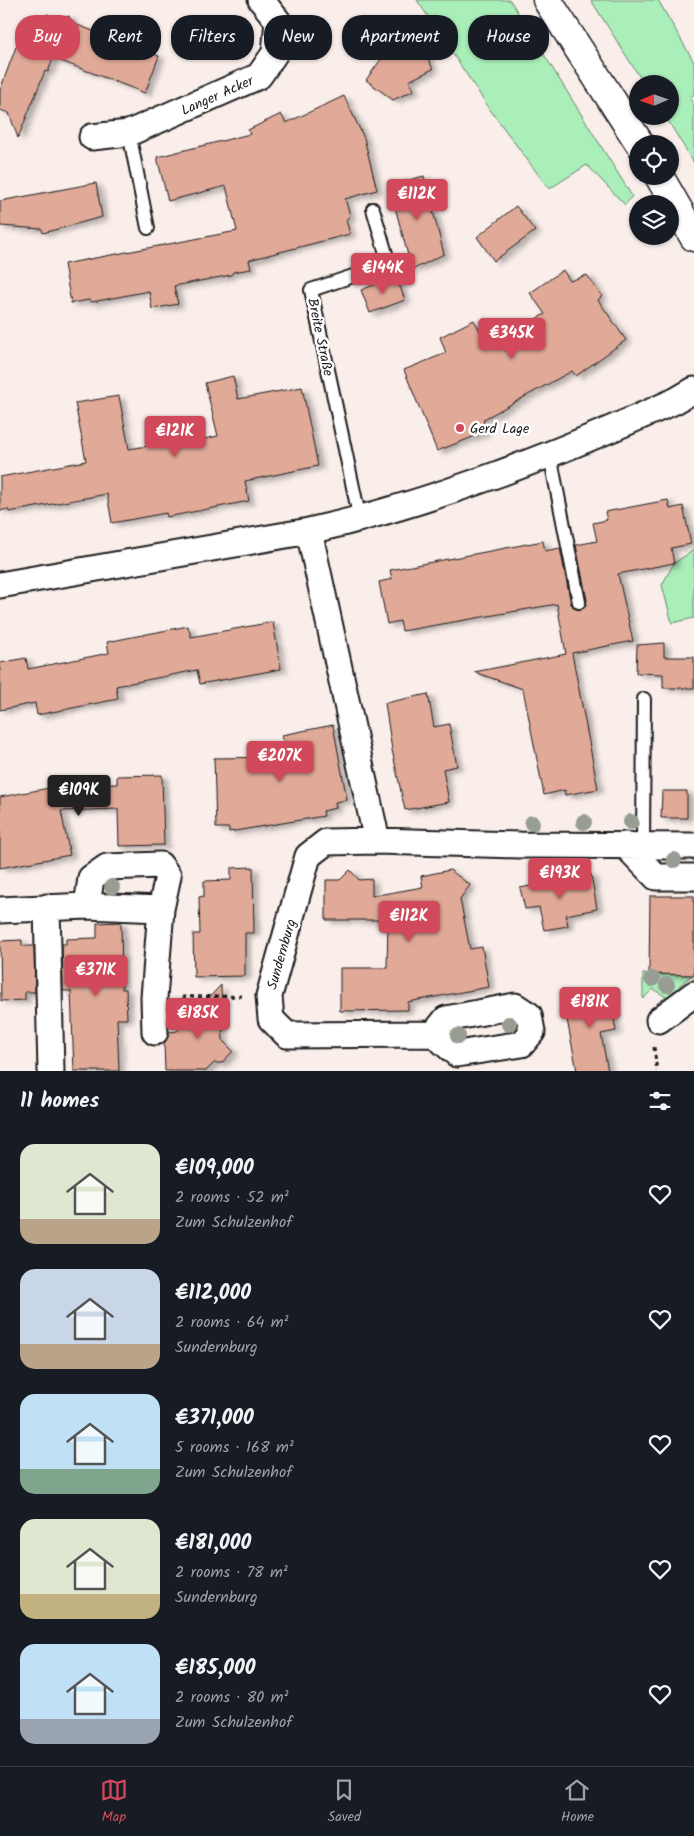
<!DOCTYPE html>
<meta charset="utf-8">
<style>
body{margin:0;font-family:Kalam,sans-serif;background:#20242c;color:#f1f3f6;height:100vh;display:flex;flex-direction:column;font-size:19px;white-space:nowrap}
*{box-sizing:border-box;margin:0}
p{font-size:16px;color:#9ea1a6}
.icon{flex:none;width:28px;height:28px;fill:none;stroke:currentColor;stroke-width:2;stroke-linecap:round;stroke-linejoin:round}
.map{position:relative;height:1071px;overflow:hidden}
.panel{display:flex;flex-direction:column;background:#171b24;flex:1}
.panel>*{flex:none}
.top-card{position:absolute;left:15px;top:15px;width:665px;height:45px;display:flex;gap:10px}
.needle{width:32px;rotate:268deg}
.controls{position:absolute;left:629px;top:75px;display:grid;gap:10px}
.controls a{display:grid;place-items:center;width:50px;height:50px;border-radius:50%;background:#171b24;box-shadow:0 1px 4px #0004;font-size:25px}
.price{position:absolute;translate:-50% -42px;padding:0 11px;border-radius:5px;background:#d1495b;color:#fff;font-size:16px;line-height:32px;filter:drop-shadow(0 1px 2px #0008)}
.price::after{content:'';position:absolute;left:50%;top:30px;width:15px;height:11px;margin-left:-8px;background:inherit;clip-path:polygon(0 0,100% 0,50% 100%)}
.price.on{background:#222;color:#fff}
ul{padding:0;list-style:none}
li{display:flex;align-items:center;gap:15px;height:125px;padding:0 20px}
li span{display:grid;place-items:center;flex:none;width:140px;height:100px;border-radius:15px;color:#555}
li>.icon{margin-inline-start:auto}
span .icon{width:60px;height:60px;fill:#fffc;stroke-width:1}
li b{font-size:21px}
h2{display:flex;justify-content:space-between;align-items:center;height:60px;padding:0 20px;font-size:21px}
.pill{padding:0 18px;border-radius:20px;background:#171b24;box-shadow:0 1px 4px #0004;font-size:18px;line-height:45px}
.pill.on{background:#d1495b;color:#fff}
.menu{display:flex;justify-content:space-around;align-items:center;height:70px;border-top:1px solid #363941;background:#171b24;font-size:14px;color:#9ea1a6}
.menu a{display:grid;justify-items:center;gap:2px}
.menu .on{color:#d1495b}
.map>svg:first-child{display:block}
</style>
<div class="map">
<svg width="694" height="1071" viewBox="0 0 694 1071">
<defs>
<filter id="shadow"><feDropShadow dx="5.5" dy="3" stdDeviation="2.5" flood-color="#0004"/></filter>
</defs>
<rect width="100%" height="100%" fill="#f9eeea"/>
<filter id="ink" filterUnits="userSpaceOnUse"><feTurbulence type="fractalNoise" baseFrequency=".02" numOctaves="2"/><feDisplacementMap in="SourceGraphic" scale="10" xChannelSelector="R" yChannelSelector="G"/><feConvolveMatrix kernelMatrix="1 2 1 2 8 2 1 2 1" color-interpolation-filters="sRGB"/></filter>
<g filter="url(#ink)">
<path fill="#aaeeb9" stroke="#63856a" d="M417 0H510L632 196 625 205 587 165 549 189 491 111Z
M591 0H658L694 62V94L690 98 694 105V163L665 116H670V84H644Z
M694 550V618L672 623 662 585 674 563Z
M643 974H649L692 975 680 985 679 996 666 997 653 989 643 999Z"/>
<path fill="#e1a998" stroke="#1c1c1c" filter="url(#shadow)" d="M47 14 61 19 69 16 72 23 159 56 145 93 53 58 48 72 45 71 18 138 9 113 0 110V90L17 44 33 50Z
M413 28 433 69 409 81 414 90 393 100 366 80 384 55 378 44Z
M344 96 364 138 377 190 345 199 350 215 346 220 350 234 249 260 251 269 233 272 231 275 174 286 178 304 152 309 149 291 92 302 89 300 71 303 64 264 237 231 226 186 168 201 157 157 250 134 248 130 281 114 286 123Z
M424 176 444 254 412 270 389 185Z
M96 183 102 217 43 233 42 229 0 226V201Z
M516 206 535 231 494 261 477 237Z
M563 270 570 281 587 275 602 296 598 300 626 340 576 376 572 371 484 419 483 433 437 451 404 370 446 353 440 337 474 320 488 345 545 314 530 293Z
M396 276 405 300 370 313 361 290Z
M233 376 238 399 302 387 318 466 245 481 249 501 167 517 166 513 112 523 107 494 9 512 8 509 0 511V477L86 461 75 403 119 396 129 449 176 441 177 445 218 436 205 383Z
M668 500 670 509 683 506 691 544 671 548 674 563 618 574 633 641 572 653 598 789 565 795V790L544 795 523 689 474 672 566 654 557 604 402 631 400 621 387 624 379 582 392 579 390 570 543 541 545 551 560 548 571 604 576 609 581 610 586 605 587 600 576 545 597 541 593 523 607 520 605 512Z
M273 622 281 669 200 684 197 670 116 686 118 699 37 715 35 703 0 710V663L26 658 28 669 109 653 107 642 188 626 191 637Z
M664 643V657H694V688H663V674L636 673 637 645Z
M428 694 434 727 449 724 457 766 443 769 449 802 405 810 392 750 385 703Z
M333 725 347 800 335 802 336 808 323 811 324 816 229 832V828H216L214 758 286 757 282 735Z
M162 775 164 845 119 846 118 809 61 811 70 855 0 868V797L66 785 117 784V776Z
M662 791H687V818H661Z
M253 867 254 933H245V976L194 977 193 934H200L199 897 204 896V881L231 880V868Z
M350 870 359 880 372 879V896L423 887 421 876 450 870 470 885 460 899 470 949 482 947 489 987 408 1002V1010L340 1011V968H387L388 920H326V880H340Z
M591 874 597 909 566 915 568 926 544 930 539 907 525 909 520 888Z
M650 896H694V975L649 974Z
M121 922 122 989H126L127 1019H117L119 1071H74L71 991H63L62 944H66V939L97 938V923Z
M22 940V946H34L35 992H25V1000L1 1001 0 941Z
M221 985 223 1041 233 1051 222 1063H214L206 1071H165L164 1043 169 1032 177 1031Z
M609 991 616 1031 601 1034 608 1071H577L563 999Z"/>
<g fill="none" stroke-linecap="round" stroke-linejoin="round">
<defs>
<path id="service" d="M129 133 148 228
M550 455 579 602
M360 520 311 290 389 264 373 209
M643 845 644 699"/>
<path id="minor" d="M92 137 129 133 259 76 275 53 278 21 261 0
M309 531 377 841
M0 585 309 531C434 503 559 453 675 401L694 390
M625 845 656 877H694
M87 906 91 878 107 867 160 865 168 876 161 909
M47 907 51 1071
M0 910 87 906 161 909 154 998 155 1032
M659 1020 694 994
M434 1034 446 1019 515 1006 529 1015 532 1032 522 1044 457 1054 434 1034 287 1035 271 1019 269 996 308 856 326 842 377 841 520 845 694 846"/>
<path id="secondary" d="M547 0 640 144
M659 176 694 237"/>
</defs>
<use href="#service" stroke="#1c1c1c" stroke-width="16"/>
<use href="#minor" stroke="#1c1c1c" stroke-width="29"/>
<use href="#secondary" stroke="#1c1c1c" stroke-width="31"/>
<path stroke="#1c1c1c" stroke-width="3" stroke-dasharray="4 4" stroke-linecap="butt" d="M182 997 243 996
M654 1047 657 1071"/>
<use href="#service" stroke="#fff" stroke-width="12"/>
<use href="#minor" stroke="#fff" stroke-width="25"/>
<use href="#secondary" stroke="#fff" stroke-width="28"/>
</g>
<g fill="#979d93">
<circle cx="584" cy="822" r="8"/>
<circle cx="631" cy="822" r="8"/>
<circle cx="532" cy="823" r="8"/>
<circle cx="674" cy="860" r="8"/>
<circle cx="112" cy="887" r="8"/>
<circle cx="652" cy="979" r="8"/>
<circle cx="667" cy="985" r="8"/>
<circle cx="509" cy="1024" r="8"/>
<circle cx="458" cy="1036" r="8"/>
</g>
</g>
<circle fill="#d1495b" stroke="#fff" stroke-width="2" cx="460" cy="428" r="5"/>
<g text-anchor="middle" stroke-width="5" stroke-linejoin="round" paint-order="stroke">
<g font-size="14" fill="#1c1c1c" stroke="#fff">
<text transform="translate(217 95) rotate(-24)" y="5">Langer Acker</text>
<text transform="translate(321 337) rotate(78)" y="5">Breite Straße</text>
<text transform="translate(281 954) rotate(-74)" y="5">Sundernburg</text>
</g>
<g font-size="14" fill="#1c1c1c" stroke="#fff" text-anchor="start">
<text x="470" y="433">Gerd Lage</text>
</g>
</g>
</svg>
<div class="controls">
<a><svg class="needle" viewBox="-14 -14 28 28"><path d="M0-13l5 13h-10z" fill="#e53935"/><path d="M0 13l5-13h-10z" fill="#9ea1a6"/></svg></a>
<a><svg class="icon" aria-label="locate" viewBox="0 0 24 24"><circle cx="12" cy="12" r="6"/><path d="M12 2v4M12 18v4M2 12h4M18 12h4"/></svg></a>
<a><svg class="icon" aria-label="layers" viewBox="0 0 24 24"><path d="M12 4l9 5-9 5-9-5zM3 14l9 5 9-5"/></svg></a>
</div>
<b class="price" style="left:417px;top:221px">€112K</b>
<b class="price" style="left:383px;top:295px">€144K</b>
<b class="price" style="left:512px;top:360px">€345K</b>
<b class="price" style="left:175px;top:458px">€121K</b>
<b class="price" style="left:280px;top:783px">€207K</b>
<b class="price on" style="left:79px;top:817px">€109K</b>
<b class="price" style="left:560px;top:900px">€193K</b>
<b class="price" style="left:409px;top:943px">€112K</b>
<b class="price" style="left:96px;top:997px">€371K</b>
<b class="price" style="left:590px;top:1029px">€181K</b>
<b class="price" style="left:198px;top:1040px">€185K</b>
<div class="top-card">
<a class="pill on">Buy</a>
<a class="pill">Rent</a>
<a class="pill">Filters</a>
<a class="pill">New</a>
<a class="pill">Apartment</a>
<a class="pill">House</a>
</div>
</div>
<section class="panel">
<h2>11 homes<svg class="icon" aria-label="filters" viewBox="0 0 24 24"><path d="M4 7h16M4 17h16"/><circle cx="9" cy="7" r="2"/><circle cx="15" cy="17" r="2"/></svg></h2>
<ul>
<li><span style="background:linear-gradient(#dfe7d0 75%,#b9a48a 0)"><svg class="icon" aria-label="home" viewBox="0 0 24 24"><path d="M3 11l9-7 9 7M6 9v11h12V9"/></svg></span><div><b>€109,000</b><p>2 rooms · 52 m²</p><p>Zum Schulzenhof</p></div><svg class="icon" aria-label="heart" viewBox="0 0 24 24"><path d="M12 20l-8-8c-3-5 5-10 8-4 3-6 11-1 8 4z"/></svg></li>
<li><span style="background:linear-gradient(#c9d6e8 75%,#b9a48a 0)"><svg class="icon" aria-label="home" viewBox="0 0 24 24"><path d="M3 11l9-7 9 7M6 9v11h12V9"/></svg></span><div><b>€112,000</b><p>2 rooms · 64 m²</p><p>Sundernburg</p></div><svg class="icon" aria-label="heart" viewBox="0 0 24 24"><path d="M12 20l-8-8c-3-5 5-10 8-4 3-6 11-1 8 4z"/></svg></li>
<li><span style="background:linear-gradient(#bfe0f5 75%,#7fa58c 0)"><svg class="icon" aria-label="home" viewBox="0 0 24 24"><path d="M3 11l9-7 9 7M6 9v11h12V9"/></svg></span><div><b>€371,000</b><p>5 rooms · 168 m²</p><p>Zum Schulzenhof</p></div><svg class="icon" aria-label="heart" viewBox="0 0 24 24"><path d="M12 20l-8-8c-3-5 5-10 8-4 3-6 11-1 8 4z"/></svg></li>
<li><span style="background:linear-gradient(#dfe7d0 75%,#c2b280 0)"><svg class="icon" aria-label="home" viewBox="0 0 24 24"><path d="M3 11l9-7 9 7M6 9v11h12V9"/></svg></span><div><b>€181,000</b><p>2 rooms · 78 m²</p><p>Sundernburg</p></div><svg class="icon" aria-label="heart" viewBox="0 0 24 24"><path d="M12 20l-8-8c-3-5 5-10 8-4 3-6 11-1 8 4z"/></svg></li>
<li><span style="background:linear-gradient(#bfe0f5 75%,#9aa5b1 0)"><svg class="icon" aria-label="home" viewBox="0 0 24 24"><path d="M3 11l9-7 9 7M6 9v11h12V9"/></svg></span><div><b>€185,000</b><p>2 rooms · 80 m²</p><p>Zum Schulzenhof</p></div><svg class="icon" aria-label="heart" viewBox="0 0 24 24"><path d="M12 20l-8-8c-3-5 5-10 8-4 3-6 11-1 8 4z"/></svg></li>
</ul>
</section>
<nav class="menu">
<a class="on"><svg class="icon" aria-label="map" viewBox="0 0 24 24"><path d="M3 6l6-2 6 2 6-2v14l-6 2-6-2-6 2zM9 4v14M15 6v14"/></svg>Map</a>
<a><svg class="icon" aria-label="saved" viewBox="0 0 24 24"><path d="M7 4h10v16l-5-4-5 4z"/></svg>Saved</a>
<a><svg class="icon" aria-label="home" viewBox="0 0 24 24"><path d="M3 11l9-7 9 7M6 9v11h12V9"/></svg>Home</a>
</nav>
